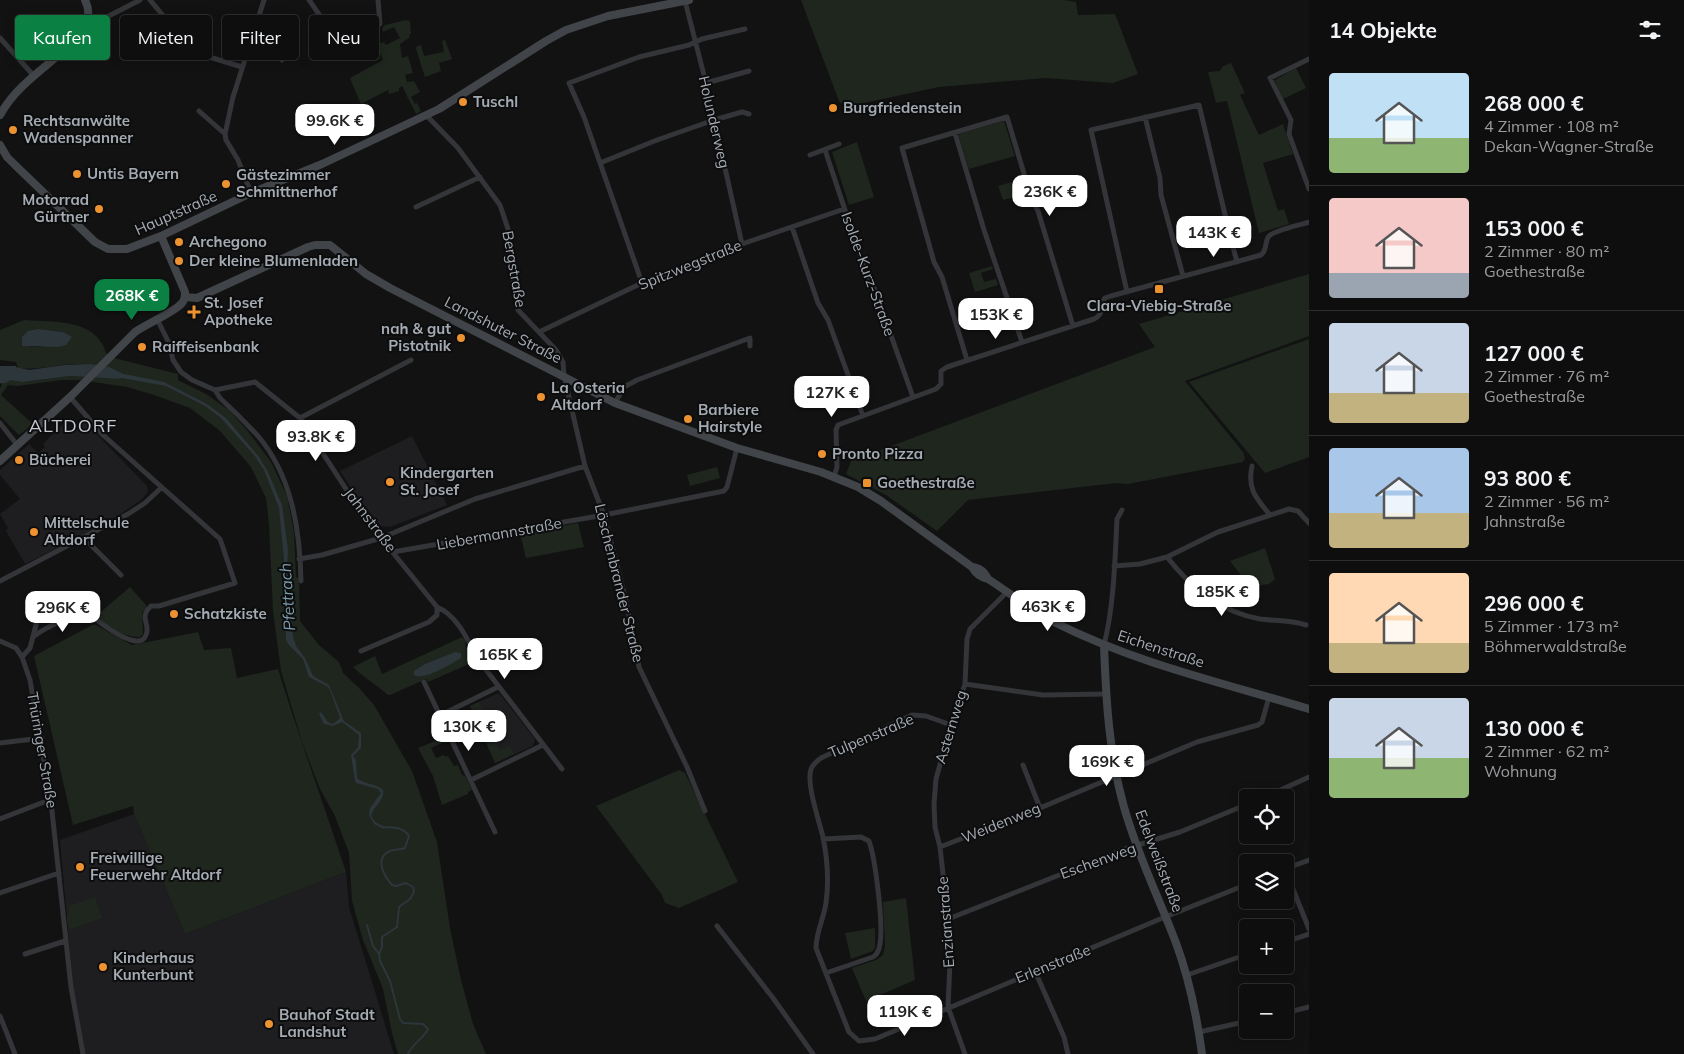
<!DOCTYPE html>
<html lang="de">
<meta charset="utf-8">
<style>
body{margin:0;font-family:Mulish,sans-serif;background:#171717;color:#f1f3f6;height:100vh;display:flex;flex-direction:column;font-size:19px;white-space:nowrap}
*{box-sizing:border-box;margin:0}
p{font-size:16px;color:#9b9c9e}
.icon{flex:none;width:28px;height:28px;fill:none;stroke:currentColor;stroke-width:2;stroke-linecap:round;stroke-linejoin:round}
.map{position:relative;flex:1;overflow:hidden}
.sheet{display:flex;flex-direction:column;background:#0e0e0e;width:375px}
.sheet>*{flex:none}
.guide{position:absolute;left:15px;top:15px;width:475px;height:45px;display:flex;gap:10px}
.controls{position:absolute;left:1239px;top:789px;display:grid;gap:10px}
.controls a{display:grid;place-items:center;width:55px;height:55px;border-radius:5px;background:#0e0e0e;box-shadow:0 2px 12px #0003,0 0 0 1px #2e2e2e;font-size:25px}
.price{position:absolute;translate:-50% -42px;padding:0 11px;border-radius:10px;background:#fff;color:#222;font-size:16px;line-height:32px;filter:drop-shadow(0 1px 2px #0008)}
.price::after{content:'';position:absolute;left:50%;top:30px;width:15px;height:11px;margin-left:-8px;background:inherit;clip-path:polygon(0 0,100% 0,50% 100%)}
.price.active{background:#0b8043;color:#fff}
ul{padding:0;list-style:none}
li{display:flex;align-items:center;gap:15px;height:125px;padding:0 20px}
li+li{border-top:1px solid #2e2e2e}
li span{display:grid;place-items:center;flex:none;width:140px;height:100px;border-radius:5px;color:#555}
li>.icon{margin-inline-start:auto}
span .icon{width:60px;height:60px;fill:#fffc;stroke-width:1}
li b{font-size:21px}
h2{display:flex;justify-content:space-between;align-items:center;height:60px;padding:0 20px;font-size:21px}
.pill{padding:0 18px;border-radius:5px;background:#0e0e0e;box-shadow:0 2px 12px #0003,0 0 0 1px #2e2e2e;font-size:18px;line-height:45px}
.pill.active{background:#0b8043;color:#fff}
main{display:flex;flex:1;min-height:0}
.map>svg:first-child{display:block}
</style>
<main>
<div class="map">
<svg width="1309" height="1054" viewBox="0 0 1309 1054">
<rect width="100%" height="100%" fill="#121213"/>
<path fill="#1e1e20" d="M83 420 147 486 148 492 141 500 125 511 99 527 25 564 6 531 8 528 0 514 20 499 0 475V470L29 444 38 453 45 447 43 444 63 424 71 432Z
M412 436 447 505 390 527 381 526 362 503H361L340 471Z
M499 693 535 739 533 746 495 763 470 706Z
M134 814 185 934 346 872 349 907 394 1054H85L73 987 60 840Z"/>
<path fill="#1e261e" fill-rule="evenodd" d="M801 0H1064L1076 2 1078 15 1115 14 1138 74 1113 83 1046 78 939 87 845 107 839 101Z
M406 20 410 21 411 34 409 35V38L400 44 402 58 408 56 413 73 405 75 407 82 414 81 420 92 411 97 415 104 417 103 421 111 416 114 402 86 399 88V91L389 94 388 90 363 103 362 107 350 78 383 60 377 45 384 42 386 45 400 38 394 27 383 32 382 28 385 25Z
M445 40 452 59 439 63 441 71 425 77 416 49 417 46 421 45 424 56 444 52 442 41Z
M1231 63 1245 93 1240 95 1259 135 1283 124 1293 154 1263 163 1278 211 1284 209 1289 224 1259 233 1227 101 1216 103 1208 72 1220 71 1223 66Z
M1296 68 1306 88 1283 99 1276 84 1275 80Z
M1004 121 1015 156 969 169 959 137V134Z
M857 142 874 197 849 205 832 152Z
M1022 179 1026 194 1003 200 998 186Z
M992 266 993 269 981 273 984 282 996 279 998 285 975 292 969 273Z
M1309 274V336L1185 381 1243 452 1245 458 1243 462 1128 484 1116 483 968 500 937 531 886 495 846 474 851 461 1155 347 1139 324Z
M24 320C48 322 81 319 98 338 101 343 105 346 105 351L110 357 178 374V380L206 394 229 410 247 430 271 462 287 496 290 511 294 532 296 577 299 578 300 621 319 645 339 662 343 673 359 688 374 705 412 771 437 842 450 928 461 980 473 1024 486 1054H398L392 1033 383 989 363 940 352 901 349 853 335 816 320 789 302 742 281 671 273 611 269 524 266 498 251 467 220 431 190 408 154 395 127 387 79 380H62L17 386 8 385 1 395 33 424 19 435 0 416V388L2 385 0 383H6L11 379 23 382 70 376 118 379 124 374C108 365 79 363 61 365 46 367 33 370 18 368L16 362 0 360V330ZM39 329 63 332 42 347H30Z
M1309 339V457L1265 473 1189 382Z
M717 467 720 478 690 486 687 475Z
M578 523 584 547 526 558 520 533Z
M1265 548 1275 579 1269 584 1254 586 1240 574 1230 561Z
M130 587 146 605V608L142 613 143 634 140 637C124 638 107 627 96 616Z
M94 624 132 645 198 632 204 650 231 648 237 678 278 669C299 737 324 805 346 872L185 934 134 814 133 806 73 825 34 656Z
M462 637 465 640 466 648 476 661 428 682 426 679 390 695H388C377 685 364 678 353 667L375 656 382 674Z
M479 702 500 750 510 746 514 754 495 763 470 706Z
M440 739 442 743 431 748 436 758 444 755 445 757 448 756 454 766 458 765 462 775 465 776 472 790 468 792V794L442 805 433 776 418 748Z
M679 770 685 773 738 882 679 908 665 903 662 895 596 806Z
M95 897 102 918 71 929 69 928 67 920 69 906Z
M906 898 915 980 866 1001 852 968 876 960 883 955 885 946 883 902Z
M875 928V947L873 951 851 959 845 933Z
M909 1005 914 1015 894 1024 888 1013Z"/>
<path fill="#2c363b" d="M39 329 63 332 72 337 66 345 58 347 22 346V337L28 331Z
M90 364 109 367 124 374 164 382 207 404 226 418 259 457 268 472 282 505 288 550 287 573 289 579H294L289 584V589L293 637 296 646 305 658 313 676 329 685 344 721 361 733V748L353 756 356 760 357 778C365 785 376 783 383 790 385 801 373 806 371 816L375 822 383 826 384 829 374 824 369 815 370 808 381 793 378 789 356 783 355 781 351 755 358 747 359 735 342 722 333 726 324 724 319 714 321 712 328 722 332 724 337 721 340 718 330 690 328 687 309 677 303 659 289 645 286 640 284 589 281 582 283 579 284 559 279 508 264 470 254 455 221 418 205 406 166 386 122 378 118 379 70 376 23 382 11 380 6 383H0V366H16V367L29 370 64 365Z
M455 652 461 653V658C451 664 424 681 414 675V671L425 664Z"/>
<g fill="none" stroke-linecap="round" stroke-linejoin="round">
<path stroke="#2c363b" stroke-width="2" d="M382 827C393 828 402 826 409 836L405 848C400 850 395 849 390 851 373 858 385 877 392 885L396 886 406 883 413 887 414 892 410 899 399 907 397 927 382 937V947L379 954 380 961 390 981 400 1019 403 1023 423 1024 428 1029C423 1039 413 1043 408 1054
M367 925 373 946 379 954"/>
<path stroke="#333538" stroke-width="5" d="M150 0 190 48 206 56 242 67
M309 0C319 13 333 41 351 38 361 36 371 28 380 24L378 0
M685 1 706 83 742 244
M88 22 99 21 140 0
M0 38 34 76
M252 38 271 49 282 60
M1309 59 1270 78 1291 120 1289 134 1309 189
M706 83 749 71
M199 111 225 134 226 140 238 160 251 193
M426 115 458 148 500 205 510 235 512 275 518 310 556 350 563 362 564 376 585 466 604 515 626 601 639 667 687 767 705 811
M1145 117 1160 178 1161 195 1183 276
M955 133 984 230 1022 342
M225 134 233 97 264 0
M825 150 865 270 873 285 913 397
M810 155 839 144
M600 163 657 140 714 120 742 112 749 114
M416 207 480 177
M792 227 818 303 828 320 863 416
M642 283 584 117 569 83 639 57 689 45 702 39 745 29
M1127 292 1091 130 1199 105C1212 157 1223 210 1237 262
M157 319 169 343 173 360 181 372 192 380 215 390 255 382 300 418 357 506 381 538 437 607
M539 332 642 283 742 244 844 209
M967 360 942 277 934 262 902 148 1007 117 1031 197 1038 211 1073 326
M215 390 220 398C233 410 246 423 258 436 292 476 300 530 301 581
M615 403 624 387 637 380 750 338V346
M300 418 411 360
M0 423 18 446
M1252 466C1247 489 1256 498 1270 515
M834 477 837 467 836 430 838 425 936 389 941 384V371L947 367 1094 319C1102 315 1102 310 1102 302L1105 298 1111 296 1261 255C1268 249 1264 242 1269 236 1275 230 1300 225 1309 222
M84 538 121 575
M393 552 604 515 724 491 727 487 737 448
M1167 557C1191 588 1220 612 1260 619 1275 621 1290 620 1306 625
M299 559 322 555 381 538 475 499 585 466
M1114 566 1140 564 1167 557 1218 532 1289 509 1298 511 1309 523
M0 581 128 514 145 503 161 488
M437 607C457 615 468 640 477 658L562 769
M33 637C44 628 75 613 89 614
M0 641 16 648 22 657 30 680 51 802 71 987 83 1054
M1104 645C1114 606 1115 559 1117 519L1122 510
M361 651 429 622 437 615V607
M22 657 30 648 37 621 74 604H78C86 612 138 657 146 635 151 624 138 618 151 606H159L235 583 220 539 103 435 70 397
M424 682 495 832
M965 684 1043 695 1106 694
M441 715 498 687
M951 725 926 716 912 715 821 758C817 761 813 764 811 769 806 784 819 820 823 837 827 857 829 882 826 903 824 918 816 932 816 948L849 1032 859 1041 875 1039 1165 917 1248 884
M0 743 42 738
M1023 765 1040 808
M471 780 543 745
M1263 798 1309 777
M0 819 44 802H51
M823 839 861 837 869 841C875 858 886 936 878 951 877 954 876 955 873 957L826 973
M940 847 1040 808 1197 742 1258 725 1262 722 1269 697
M1285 869 1309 929
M1285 869 1309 860
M0 893 59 873
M948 919 1125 849 1180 832 1248 804
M717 926 773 998 813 1054
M1285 942 1309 934
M25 954 65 941
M1035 971 1064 1037 1068 1054
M1187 975 1248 954
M1285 1013 1309 1007
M0 1016 15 1054
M1199 1032 1248 1021
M965 1054 948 1007 950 962 948 919 940 847 935 827 934 804 936 779 951 725 965 684 967 639 970 629 1007 592"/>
<path stroke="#414448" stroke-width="8" d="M0 115C19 80 59 60 85 30 89 20 90 10 85 0
M0 145 7 157 15 165 95 242 108 249H127L161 236 251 193 322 164 439 109 546 41 566 30 608 16 689 0
M185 297 197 298 308 247 315 245H330L366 274 390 288 615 403 737 448 821 472 858 487 881 501 972 567C976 574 980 577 988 579 1010 593 1032 611 1056 623 1135 663 1224 683 1309 709
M0 461 70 397 135 332C146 324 175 312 182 303 185 300 185 296 185 292L161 236
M972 567C980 568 984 571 988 579
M1104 645C1106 700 1109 754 1124 807 1137 854 1159 898 1176 943 1189 978 1197 1017 1202 1054"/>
</g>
<g fill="#ec9231" stroke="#0d0d0e" stroke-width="2">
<circle cx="463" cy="102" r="5"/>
<circle cx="833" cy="108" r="5"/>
<circle cx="13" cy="130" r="5"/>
<circle cx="77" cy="174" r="5"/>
<circle cx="226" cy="184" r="5"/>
<circle cx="99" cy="209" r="5"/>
<circle cx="179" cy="242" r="5"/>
<circle cx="179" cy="261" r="5"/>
<rect x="1154" y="284" width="10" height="10" rx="2.5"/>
<path d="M191.5 304.5h5v5h5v5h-5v5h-5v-5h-5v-5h5z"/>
<circle cx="461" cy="338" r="5"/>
<circle cx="142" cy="347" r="5"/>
<circle cx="541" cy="397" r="5"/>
<circle cx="688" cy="419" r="5"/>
<circle cx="822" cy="454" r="5"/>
<circle cx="19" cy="460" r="5"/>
<circle cx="390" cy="482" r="5"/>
<rect x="862" y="478" width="10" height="10" rx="2.5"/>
<circle cx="34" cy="532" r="5"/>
<circle cx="174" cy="614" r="5"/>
<circle cx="80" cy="867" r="5"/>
<circle cx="103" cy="967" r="5"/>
<circle cx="269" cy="1024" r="5"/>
</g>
<g text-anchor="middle" stroke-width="4" stroke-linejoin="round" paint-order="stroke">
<g font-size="15" font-weight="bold" fill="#a4abb3" stroke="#0d0d0e" text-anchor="start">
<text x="473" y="107">Tuschl</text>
<text x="843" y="113">Burgfriedenstein</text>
<text x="23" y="126">Rechtsanwälte<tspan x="23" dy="17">Wadenspanner</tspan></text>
<text x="87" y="179">Untis Bayern</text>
<text x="236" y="180">Gästezimmer<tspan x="236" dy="17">Schmittnerhof</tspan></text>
<text x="89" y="205" text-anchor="end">Motorrad<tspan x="89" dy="17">Gürtner</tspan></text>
<text x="189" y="247">Archegono</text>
<text x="189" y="266">Der kleine Blumenladen</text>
<text x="204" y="308">St. Josef<tspan x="204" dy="17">Apotheke</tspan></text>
<text x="1159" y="311" text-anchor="middle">Clara-Viebig-Straße</text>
<text x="451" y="334" text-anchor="end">nah &amp; gut<tspan x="451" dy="17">Pistotnik</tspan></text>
<text x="152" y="352">Raiffeisenbank</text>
<text x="551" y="393">La Osteria<tspan x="551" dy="17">Altdorf</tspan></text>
<text x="698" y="415">Barbiere<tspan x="698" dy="17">Hairstyle</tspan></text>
<text x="832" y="459">Pronto Pizza</text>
<text x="29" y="465">Bücherei</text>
<text x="400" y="478">Kindergarten<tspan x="400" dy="17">St. Josef</tspan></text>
<text x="877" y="488">Goethestraße</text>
<text x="44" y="528">Mittelschule<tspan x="44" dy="17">Altdorf</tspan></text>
<text x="184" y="619">Schatzkiste</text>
<text x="90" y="863">Freiwillige<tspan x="90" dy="17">Feuerwehr Altdorf</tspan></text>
<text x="113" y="963">Kinderhaus<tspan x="113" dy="17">Kunterbunt</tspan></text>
<text x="279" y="1020">Bauhof Stadt<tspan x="279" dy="17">Landshut</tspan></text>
</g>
<g font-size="15" fill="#a4abb3" stroke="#0d0d0e">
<text transform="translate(714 122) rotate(77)" y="5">Holunderweg</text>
<text transform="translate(176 213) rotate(-24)" y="5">Hauptstraße</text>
<text transform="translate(690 265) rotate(-22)" y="5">Spitzwegstraße</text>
<text transform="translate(514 269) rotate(80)" y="5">Bergstraße</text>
<text transform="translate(868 274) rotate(70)" y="5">Isolde-Kurz-Straße</text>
<text transform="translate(503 330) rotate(27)" y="5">Landshuter Straße</text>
<text transform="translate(370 520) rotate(53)" y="5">Jahnstraße</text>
<text transform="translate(499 534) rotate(-10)" y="5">Liebermannstraße</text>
<text transform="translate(619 583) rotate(76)" y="5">Löschenbrander Straße</text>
<text transform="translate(1161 649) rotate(18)" y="5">Eichenstraße</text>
<text transform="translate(951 727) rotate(-73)" y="5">Asternweg</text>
<text transform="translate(871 736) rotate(-23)" y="5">Tulpenstraße</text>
<text transform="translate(42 750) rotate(80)" y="5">Thüringer Straße</text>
<text transform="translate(1001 823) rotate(-22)" y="5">Weidenweg</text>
<text transform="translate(1098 861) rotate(-20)" y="5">Eschenweg</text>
<text transform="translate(1159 861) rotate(69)" y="5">Edelweißstraße</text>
<text transform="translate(946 922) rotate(-94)" y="5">Enzianstraße</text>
<text transform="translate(1053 964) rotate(-22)" y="5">Erlenstraße</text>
</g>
<g font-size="16" font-style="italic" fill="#7b9eae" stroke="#0d0d0e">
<text transform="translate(287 597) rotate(-94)" y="6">Pfettrach</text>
</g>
<g font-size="18" letter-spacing="1" fill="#c4c9d0" stroke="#0d0d0e">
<text x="73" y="432">ALTDORF</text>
</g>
</g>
</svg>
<div class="controls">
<a><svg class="icon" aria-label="locate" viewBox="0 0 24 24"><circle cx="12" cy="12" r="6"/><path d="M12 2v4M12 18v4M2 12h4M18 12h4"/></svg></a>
<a><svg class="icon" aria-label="layers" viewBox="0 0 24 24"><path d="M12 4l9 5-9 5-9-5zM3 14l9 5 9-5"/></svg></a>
<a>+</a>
<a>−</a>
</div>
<b class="price" style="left:335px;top:146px">99.6K €</b>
<b class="price" style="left:1050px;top:217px">236K €</b>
<b class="price" style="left:1214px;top:258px">143K €</b>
<b class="price active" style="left:132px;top:321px">268K €</b>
<b class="price" style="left:996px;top:340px">153K €</b>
<b class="price" style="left:832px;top:418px">127K €</b>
<b class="price" style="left:316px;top:462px">93.8K €</b>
<b class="price" style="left:1222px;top:617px">185K €</b>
<b class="price" style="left:1048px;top:632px">463K €</b>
<b class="price" style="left:63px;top:633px">296K €</b>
<b class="price" style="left:505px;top:680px">165K €</b>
<b class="price" style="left:469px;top:752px">130K €</b>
<b class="price" style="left:1107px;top:787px">169K €</b>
<b class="price" style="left:905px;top:1037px">119K €</b>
<div class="guide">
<a class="pill active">Kaufen</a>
<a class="pill">Mieten</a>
<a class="pill">Filter</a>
<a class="pill">Neu</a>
</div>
</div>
<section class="sheet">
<h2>14 Objekte<svg class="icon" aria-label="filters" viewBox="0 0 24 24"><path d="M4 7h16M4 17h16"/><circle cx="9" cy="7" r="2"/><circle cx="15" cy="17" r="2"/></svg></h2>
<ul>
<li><span style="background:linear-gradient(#bfe0f5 65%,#8fb573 0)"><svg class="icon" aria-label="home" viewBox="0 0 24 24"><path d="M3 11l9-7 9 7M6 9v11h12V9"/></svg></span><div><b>268 000 €</b><p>4 Zimmer · 108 m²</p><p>Dekan-Wagner-Straße</p></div></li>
<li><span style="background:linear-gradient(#f6c9c9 75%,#9aa5b1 0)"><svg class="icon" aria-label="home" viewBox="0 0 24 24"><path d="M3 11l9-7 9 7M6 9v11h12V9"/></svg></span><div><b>153 000 €</b><p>2 Zimmer · 80 m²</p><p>Goethestraße</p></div></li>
<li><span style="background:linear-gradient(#c9d6e8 70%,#c2b280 0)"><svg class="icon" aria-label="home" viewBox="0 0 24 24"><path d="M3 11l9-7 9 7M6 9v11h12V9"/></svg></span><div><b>127 000 €</b><p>2 Zimmer · 76 m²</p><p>Goethestraße</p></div></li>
<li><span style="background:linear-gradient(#a9c7e8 65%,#c2b280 0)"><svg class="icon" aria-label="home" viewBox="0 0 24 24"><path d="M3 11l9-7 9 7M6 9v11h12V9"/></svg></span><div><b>93 800 €</b><p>2 Zimmer · 56 m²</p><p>Jahnstraße</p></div></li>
<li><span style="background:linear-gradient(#ffd9b3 70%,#c2b280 0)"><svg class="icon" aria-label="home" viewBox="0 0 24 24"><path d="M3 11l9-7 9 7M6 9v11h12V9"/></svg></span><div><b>296 000 €</b><p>5 Zimmer · 173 m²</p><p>Böhmerwaldstraße</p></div></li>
<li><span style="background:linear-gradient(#c9d6e8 60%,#8fb573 0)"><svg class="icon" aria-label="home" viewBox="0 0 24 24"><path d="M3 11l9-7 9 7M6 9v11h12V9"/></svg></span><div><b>130 000 €</b><p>2 Zimmer · 62 m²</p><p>Wohnung</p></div></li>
</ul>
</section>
</main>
